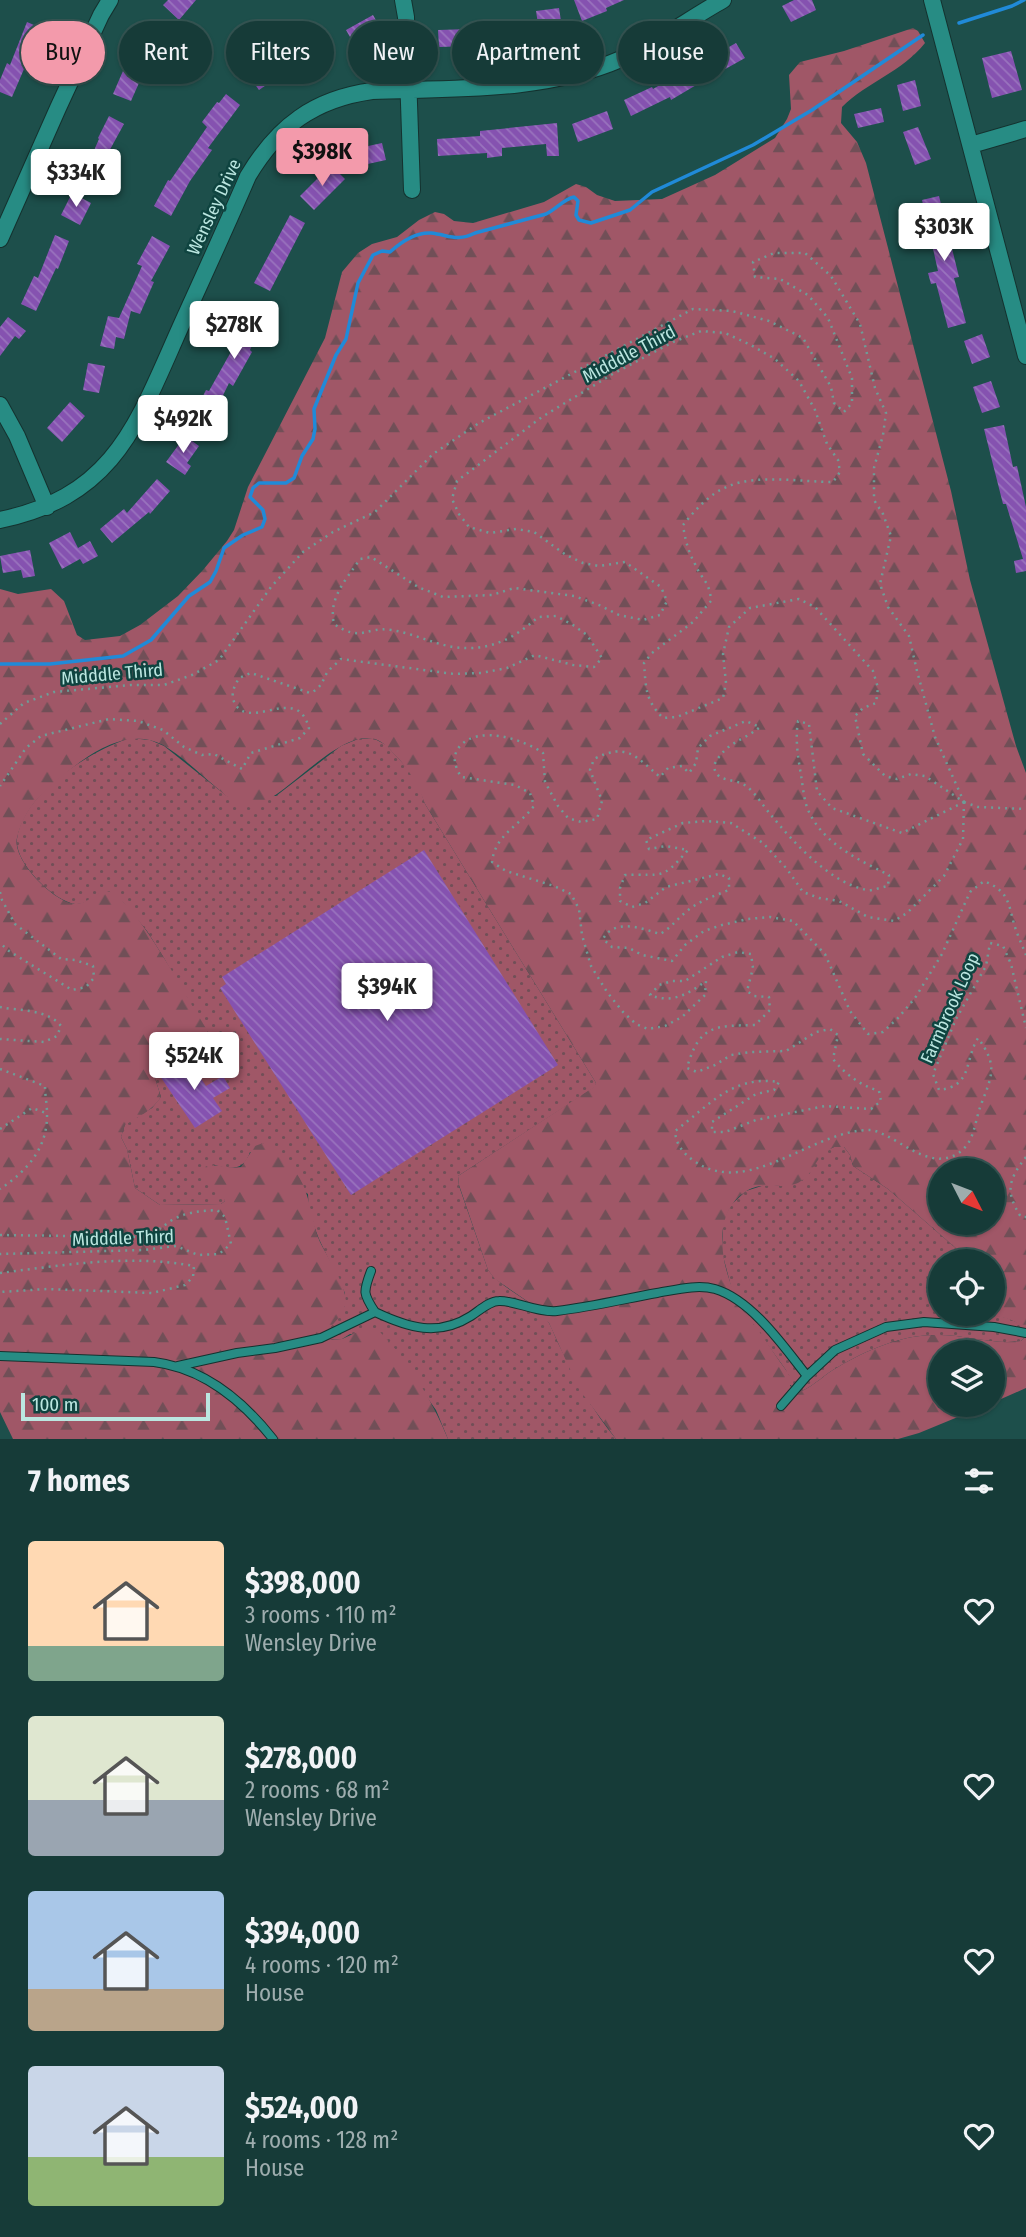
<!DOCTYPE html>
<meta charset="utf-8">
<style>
body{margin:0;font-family:"Fira Sans Condensed",sans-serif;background:#234643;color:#f1f3f6;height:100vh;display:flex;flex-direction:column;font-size:26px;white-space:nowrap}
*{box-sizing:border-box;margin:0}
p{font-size:23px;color:#9eadae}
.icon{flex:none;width:38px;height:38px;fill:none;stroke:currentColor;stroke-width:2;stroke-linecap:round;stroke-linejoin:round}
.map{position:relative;height:1439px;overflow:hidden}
.details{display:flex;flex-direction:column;background:#163b38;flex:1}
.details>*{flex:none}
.banner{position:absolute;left:21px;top:21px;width:985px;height:63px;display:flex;gap:14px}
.needle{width:46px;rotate:132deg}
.fabs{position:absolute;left:928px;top:1158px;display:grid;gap:14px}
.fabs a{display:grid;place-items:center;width:77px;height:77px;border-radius:50%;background:#163b38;box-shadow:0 2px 5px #0004,0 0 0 2px #355553;font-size:35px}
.scale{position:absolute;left:21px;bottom:18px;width:189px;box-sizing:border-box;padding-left:7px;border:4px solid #bbe6e0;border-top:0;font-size:19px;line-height:24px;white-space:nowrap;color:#bbe6e0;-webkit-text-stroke:5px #0f4440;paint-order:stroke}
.price{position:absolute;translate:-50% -60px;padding:0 16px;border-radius:7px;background:#fff;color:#222;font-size:23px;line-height:46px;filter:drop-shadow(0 2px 4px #0008)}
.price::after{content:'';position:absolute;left:50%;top:42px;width:21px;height:16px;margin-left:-10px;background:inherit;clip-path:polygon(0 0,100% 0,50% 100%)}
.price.on{background:#f39aab;color:#111}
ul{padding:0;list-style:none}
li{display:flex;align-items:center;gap:21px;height:175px;padding:0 28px}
li span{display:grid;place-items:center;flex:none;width:196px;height:140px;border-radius:7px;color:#555}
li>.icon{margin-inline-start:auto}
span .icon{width:84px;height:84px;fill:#fffc;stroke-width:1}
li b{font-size:30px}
h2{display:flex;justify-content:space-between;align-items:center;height:84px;padding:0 28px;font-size:30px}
.tag{padding:0 24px;border-radius:32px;background:#163b38;box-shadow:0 2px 5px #0004,0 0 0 2px #355553;font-size:24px;line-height:63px}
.tag.on{background:#f39aab;color:#111}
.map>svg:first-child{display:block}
</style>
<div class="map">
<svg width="1026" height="1439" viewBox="0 0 1026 1439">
<defs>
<pattern id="grass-dots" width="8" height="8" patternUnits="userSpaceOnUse" patternTransform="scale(1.75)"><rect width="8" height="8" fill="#a05767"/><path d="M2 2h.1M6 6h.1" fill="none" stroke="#714f57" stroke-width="1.8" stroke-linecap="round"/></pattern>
<pattern id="forest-firs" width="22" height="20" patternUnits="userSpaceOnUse" patternTransform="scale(1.75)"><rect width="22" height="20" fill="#a05767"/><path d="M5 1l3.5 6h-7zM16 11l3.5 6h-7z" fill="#714f57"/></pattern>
<pattern id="building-back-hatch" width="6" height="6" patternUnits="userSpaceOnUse" patternTransform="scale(1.75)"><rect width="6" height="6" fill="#8552b0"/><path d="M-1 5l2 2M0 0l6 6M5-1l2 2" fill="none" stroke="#9973be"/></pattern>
</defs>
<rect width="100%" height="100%" fill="#1d4f4b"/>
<path fill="url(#grass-dots)" d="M130 738 150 740 164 746 228 797 276 796 341 746 358 739 373 738 386 745 410 771 419 786 425 804 596 1083 595 1087 458 1176 459 1186 488 1270C504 1292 534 1299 549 1323 553 1330 556 1340 560 1347 576 1379 593 1412 616 1439H448L436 1410 386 1339 350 1334 342 1339 328 1340 326 1332 345 1306V1293L319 1239 309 1213 308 1194 250 1152C244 1171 231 1169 214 1165L225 1201 221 1204 160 1205 135 1188 127 1149 121 1137 125 1124 152 1108 161 1097 154 1075C167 1059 176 1054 197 1053L184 994 164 958 147 931 123 902 100 893C93 898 84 905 75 904 53 901 14 862 17 839 23 793 90 751 130 738Z
M834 1147H844L850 1155 853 1166 888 1189 966 1257 978 1260 983 1259 989 1262H940V1314C963 1314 1007 1310 1024 1328L1025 1337 1021 1341C992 1345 964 1334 935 1335 901 1335 867 1350 838 1367 825 1374 815 1385 802 1391L790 1385 786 1370 744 1312 732 1290 722 1252 723 1220 731 1205 746 1191 768 1184 780 1186 817 1160 823 1152Z"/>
<path fill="url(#forest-firs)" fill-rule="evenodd" d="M913 28 918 31 925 43C902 72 867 82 842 107L841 123 857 142 866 163 951 491 970 580 1016 746 1026 773V1388L992 1403V1353H940V1405H987L919 1433 898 1439H616L579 1389 549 1323 527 1301 495 1279 488 1270 459 1185 458 1176 594 1087 596 1083 425 804C418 785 410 770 395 755 389 748 383 742 375 739 342 730 295 786 267 800 261 803 254 808 248 807 236 806 225 795 217 788 200 774 182 756 163 745 131 728 96 749 71 769 47 788 25 805 17 838 12 860 54 903 76 904 89 904 98 888 110 892 137 902 189 1002 207 1030L209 1041C195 1059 188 1048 172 1057 165 1061 160 1069 154 1075L161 1097C153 1110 138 1117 125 1125L121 1137 127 1149 135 1188 160 1205 221 1204 225 1201C220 1190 209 1183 203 1172L206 1166C219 1164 229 1169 241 1167L255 1146 263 1143C276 1150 287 1159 295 1171 311 1192 310 1218 320 1242 327 1257 350 1290 345 1306 343 1315 332 1325 326 1332L328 1340 342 1339 364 1329 378 1330C408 1360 432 1400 448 1439H13L0 1412V589L18 594 51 589 64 601 77 635 85 640 120 636 140 625 178 596 203 570 227 541 234 530 248 487 325 338 342 272 358 253 372 244 397 237 419 220 435 212 444 214 454 221 473 223 544 202 576 184 586 187 597 195 615 201 662 199 715 175 775 138 787 119 791 109 789 75 800 62 844 51ZM834 1147H844L850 1155 853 1166 888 1189 966 1257 972 1261 983 1259 992 1262 996 1274 992 1280V1314H990C1006 1320 1022 1317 1024 1338L1021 1341C992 1345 964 1334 935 1335 901 1335 867 1350 838 1367 825 1374 815 1385 802 1391L790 1386V1377L786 1370C774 1354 764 1337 752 1322 749 1317 745 1314 742 1309 724 1276 707 1218 745 1192 763 1179 786 1192 801 1181 817 1170 813 1157 834 1147ZM940 1171H992V1223H940Z"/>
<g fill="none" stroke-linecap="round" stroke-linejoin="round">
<path stroke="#208ad8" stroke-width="3.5" d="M959 23 1012 6 1024 0
M0 664H50L123 656 151 640 189 596 210 582 216 571 224 548 243 535 262 527 265 519 263 510 250 497 253 488 259 483H286L294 478 302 456 313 439 315 429 314 409 336 355 346 339 358 283 373 255 382 251 390 252C401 242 415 232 431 233 449 235 457 242 475 233L546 214C556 209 564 199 574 197L578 201 576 215 579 220 591 223 630 210 652 192 753 145 812 110 923 35"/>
</g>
<path fill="url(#building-back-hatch)" d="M168 0H196L179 20 163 5Z
M574 0H624L606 8 607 11 582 21Z
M794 0H812L816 10 791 22 782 6Z
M559 8 561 21 538 24 536 11Z
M373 15 381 29 354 44 346 30Z
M27 22 48 31 36 58 30 55 12 97 0 92V80L7 63 10 65Z
M517 23 518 37 494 38 493 25Z
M150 25 166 34 146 67 131 101 113 94 126 64Z
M470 29V46L439 47 438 30Z
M314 33 323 50 298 64 289 47Z
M736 43 745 58 720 72 711 57Z
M1011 51 1022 90 992 98 982 58Z
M271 57 282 74 259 90 247 73Z
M694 65 703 81 671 100 670 97 631 116 624 100 652 87 653 89Z
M915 80 921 106 903 111 897 85Z
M226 94 240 105 208 148 212 150 190 181 171 216 154 206 168 180 170 181 207 127 202 122 217 102 219 103Z
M881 108 884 122 858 128 854 114Z
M607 111 613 129 578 142 572 124Z
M109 116 124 124 107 155 111 157 98 185 82 178 99 139 98 138Z
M557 123 559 156H547L546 144 502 148V156L487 158V153L438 156 437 139 480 136V131Z
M918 127 931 159 915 165 903 132Z
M382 143 386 160 354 167 350 150Z
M331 165 345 179 314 210 300 196Z
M72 193 91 203 80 225 61 215Z
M939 196 959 277 954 278 966 323 948 328 936 283 931 284 928 273 938 271 922 200Z
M290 215 305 223 270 291 254 283Z
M55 235 69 241 58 269 56 268 36 311 21 304 34 276 38 278Z
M152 236 170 246 151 281 154 282 140 314 131 311 124 339 116 337 114 349 100 346 108 316 119 318 142 266 137 264Z
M250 304 275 315 269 329 261 325 250 350 252 352 233 386 229 383 209 424 193 416 206 390 209 391 242 332 238 330Z
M8 317 26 331 19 339 15 336 0 356V327Z
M982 334 990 357 972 364 964 341Z
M88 363 105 366 99 393 83 390Z
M991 381 1000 407 982 413 973 387Z
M70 402 85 416 62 442 47 428Z
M1004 425 1013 467 1017 466 1026 507V571L1016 573 1014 561 1023 559 1006 504H1003L984 429Z
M185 436 199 446 187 463 191 466 185 475 166 462Z
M157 479 170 491 150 514 149 512 112 543 100 529 124 509 127 513Z
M70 532 78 548 90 541 98 556 83 564 80 559 62 569 49 543Z
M30 550 35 576 23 578 21 570 3 573 0 556Z
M424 850 558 1065 351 1195 220 988 226 984 222 977Z
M187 1058 206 1086 223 1076 230 1088 213 1098 222 1111 195 1128 160 1076Z"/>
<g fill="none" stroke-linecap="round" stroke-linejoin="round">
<defs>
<path id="lane" d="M371 1271C363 1292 363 1294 375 1312
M0 1356 154 1362C203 1368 243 1401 273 1439
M178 1366 237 1353 275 1348 321 1338 375 1312C409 1328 438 1337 471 1316 479 1311 489 1301 499 1301 514 1300 537 1313 557 1311 590 1307 624 1299 657 1293 675 1290 697 1284 715 1289 752 1300 784 1347 807 1376
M781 1406 807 1376 835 1350 886 1327 924 1322 994 1327 1026 1333"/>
<path id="street" d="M403 0 406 17 412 190
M932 0 1026 356
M971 145 1026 129
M0 239 58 108 101 15 110 0
M0 405 17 436 47 507
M0 520C115 496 137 424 180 328 203 277 226 227 248 176 278 126 314 99 372 91 454 88 545 92 621 59 657 43 689 19 723 0"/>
</defs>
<use href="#lane" stroke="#14322f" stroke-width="10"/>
<use href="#street" stroke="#14322f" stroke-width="18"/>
<path stroke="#6e9c97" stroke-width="2.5" stroke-dasharray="2 5" stroke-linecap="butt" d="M0 724 24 703 54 692 131 685H164L192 675 219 660 271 587 303 552 333 532 375 512 433 454 479 423 693 309 732 311 769 321 803 338 831 387 834 403 844 412 852 403V378L828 318 808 295 780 279 755 277 753 262 774 253H805L831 276 860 324 875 388 886 413 883 435 874 468V500L883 514 891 536 880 584 888 607 909 636 917 671 935 737 964 802 925 776 911 774 897 779 885 776 863 754 855 716 863 708 876 703 878 688 873 671 815 607 799 599 750 608 729 627 723 654 726 683 723 698 677 717 663 718C645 700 646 688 644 663L652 653 693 622 711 601C710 582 702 580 695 564 688 551 685 539 683 525 695 510 710 493 729 486 757 474 802 482 833 482L840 472 838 460 827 444 815 410 799 381 775 359 751 345 725 333 701 331 673 342 611 375 542 417 457 481 452 499 459 514 469 527 490 533 516 529 534 532 566 555 583 563 599 566 625 562 661 587 667 601 660 615 643 620 619 615 599 605 574 596 514 588 492 595 443 597 418 587 371 557 360 559C346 580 328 598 334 624 362 643 366 626 391 630 413 633 433 644 454 647 488 652 514 639 538 617L556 616 573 625 587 635 602 658 594 667 573 665 535 655 507 668 481 673 454 674 341 659C337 663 332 667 328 671 322 681 322 688 310 693L251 673 239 678C234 687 230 694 235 704 248 725 278 701 297 710 304 714 307 721 309 728L300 738 251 753 242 769 214 754 202 755 184 747 163 730 138 721 109 719 41 736 26 748 0 786
M964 802 902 833 832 808 817 791 809 724 798 721C795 740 798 757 801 775 803 787 804 802 809 812 824 844 859 860 889 875L888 886C881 887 873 891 867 890 830 883 794 843 771 815 763 806 755 792 746 786 734 777 715 784 714 765 727 741 740 743 760 727L746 721 710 736 698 748 696 763 689 773 682 766 668 768 660 777C635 756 627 742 594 759L590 770 602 801 597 819 581 822 568 818 558 806 545 782 543 753C523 739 479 725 460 746 451 757 455 766 461 777L515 785 530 793 534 806C518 827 495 835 492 862L506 871 554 886 571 894 579 909 582 935 591 966 607 992 623 1012 636 1024 648 1029 665 1026 682 1017 705 995 706 981C688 994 672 1004 650 995L659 985 672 981H685L722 957 738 952 751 954 753 968 747 991 754 996 769 997 770 1010 755 1025C716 1026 699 1024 687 1068L697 1072 715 1065 731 1055 750 1052 786 1051 816 1032 830 1029 838 1035 833 1059C846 1075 860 1085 879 1091L881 1101 871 1109 825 1106 756 1120 725 1132H712V1122L756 1094 774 1090 779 1082C732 1075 710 1105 675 1131 676 1145 683 1153 694 1161 749 1199 811 1130 870 1130 875 1130 880 1133 885 1135 906 1145 929 1166 953 1156 961 1153 968 1145 971 1138 976 1126 977 1114 982 1102 993 1074 997 1064 978 1038 964 1061 973 1086 939 1090L933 1074 956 1019 986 966 990 943 1003 946 1011 964 1026 1028
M964 802 963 839 944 876 907 913 894 921 868 917 839 901 819 898 803 892 787 869 763 843 731 823 706 821 683 823 646 840 649 849 666 846 688 850C660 882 664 873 625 875L620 888V901L632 907 645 903 666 887 719 874 729 878V890C714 896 699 901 687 911 677 919 671 928 660 934 641 928 615 918 603 939L612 947 629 948 642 955 672 961 685 945 704 931 722 925 748 919 770 917 793 921 825 954 850 1011 868 1034 883 1032 898 1018 915 998 942 954 970 892 984 881C1008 891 1008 901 1014 924 1017 934 1022 945 1026 955
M964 802 978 807 1026 809
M0 892 2 900 15 924 61 959 75 960 93 966 94 978 86 987 72 990 9 951 0 943
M0 1007C19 1011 48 1009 61 1026L57 1036 44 1042 0 1039
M0 1069 45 1086C45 1095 47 1104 47 1113 48 1148 27 1171 0 1189
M0 1129 32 1108 46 1113
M1026 1157C1008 1180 1005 1192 1021 1217H1026
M0 1235 142 1237C154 1234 162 1227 172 1220 186 1212 201 1211 217 1210L225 1217 231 1244 219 1254 198 1255 176 1246 144 1250 0 1254
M0 1273C64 1265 130 1254 194 1266L193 1277 185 1285 152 1293 47 1289 0 1292"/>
<use href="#lane" stroke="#278c84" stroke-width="8"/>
<use href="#street" stroke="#278c84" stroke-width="16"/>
</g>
<g text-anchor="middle" stroke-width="5" stroke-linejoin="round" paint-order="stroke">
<g font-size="18" fill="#bbe6e0" stroke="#0f4440">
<text transform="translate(214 207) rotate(-65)" y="6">Wensley Drive</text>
<text transform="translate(629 354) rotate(-28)" y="6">Midddle Third</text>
<text transform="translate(112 674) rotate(-5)" y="6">Midddle Third</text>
<text transform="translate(950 1008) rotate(-66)" y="6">Farmbrook Loop</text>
<text transform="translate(123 1238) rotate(-2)" y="6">Midddle Third</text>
</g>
</g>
</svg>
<div class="fabs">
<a><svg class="needle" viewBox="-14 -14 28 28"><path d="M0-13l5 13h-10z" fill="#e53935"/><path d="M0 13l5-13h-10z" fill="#9eadae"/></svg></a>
<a><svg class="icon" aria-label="locate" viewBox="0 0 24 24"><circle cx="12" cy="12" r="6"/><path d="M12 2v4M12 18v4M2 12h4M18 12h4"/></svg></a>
<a><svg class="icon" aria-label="layers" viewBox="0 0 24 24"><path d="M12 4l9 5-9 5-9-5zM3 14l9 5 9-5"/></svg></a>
</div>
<div class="scale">100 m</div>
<b class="price on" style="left:322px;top:188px">$398K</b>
<b class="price" style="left:76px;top:209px">$334K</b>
<b class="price" style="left:944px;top:263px">$303K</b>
<b class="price" style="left:234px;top:361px">$278K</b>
<b class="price" style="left:183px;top:455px">$492K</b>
<b class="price" style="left:387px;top:1023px">$394K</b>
<b class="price" style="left:194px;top:1092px">$524K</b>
<div class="banner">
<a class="tag on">Buy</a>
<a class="tag">Rent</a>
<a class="tag">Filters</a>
<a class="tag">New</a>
<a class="tag">Apartment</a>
<a class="tag">House</a>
</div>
</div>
<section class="details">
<h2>7 homes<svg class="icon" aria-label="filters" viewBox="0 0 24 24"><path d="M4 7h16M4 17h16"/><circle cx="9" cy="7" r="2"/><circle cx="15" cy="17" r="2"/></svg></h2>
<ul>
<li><span style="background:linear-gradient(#ffd9b3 75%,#7fa58c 0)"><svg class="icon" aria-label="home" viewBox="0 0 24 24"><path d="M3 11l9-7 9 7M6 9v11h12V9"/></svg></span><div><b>$398,000</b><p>3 rooms · 110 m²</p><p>Wensley Drive</p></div><svg class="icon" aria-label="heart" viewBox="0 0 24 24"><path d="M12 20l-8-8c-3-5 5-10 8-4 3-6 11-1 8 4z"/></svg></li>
<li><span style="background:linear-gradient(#dfe7d0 60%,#9aa5b1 0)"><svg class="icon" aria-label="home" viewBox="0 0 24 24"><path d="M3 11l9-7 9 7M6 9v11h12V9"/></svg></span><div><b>$278,000</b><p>2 rooms · 68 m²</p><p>Wensley Drive</p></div><svg class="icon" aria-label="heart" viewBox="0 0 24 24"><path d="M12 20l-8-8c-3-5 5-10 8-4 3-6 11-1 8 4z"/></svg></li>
<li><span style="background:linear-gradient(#a9c7e8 70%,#b9a48a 0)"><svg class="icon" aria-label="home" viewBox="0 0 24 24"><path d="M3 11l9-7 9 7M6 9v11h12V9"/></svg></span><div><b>$394,000</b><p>4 rooms · 120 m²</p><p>House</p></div><svg class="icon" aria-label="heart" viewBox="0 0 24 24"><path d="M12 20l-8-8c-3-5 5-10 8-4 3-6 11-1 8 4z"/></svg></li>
<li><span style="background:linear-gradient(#c9d6e8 65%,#8fb573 0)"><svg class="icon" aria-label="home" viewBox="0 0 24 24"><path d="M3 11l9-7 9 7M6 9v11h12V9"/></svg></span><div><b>$524,000</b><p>4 rooms · 128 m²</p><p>House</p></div><svg class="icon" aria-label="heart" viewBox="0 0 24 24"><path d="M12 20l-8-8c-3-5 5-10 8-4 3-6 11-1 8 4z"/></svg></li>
</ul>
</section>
